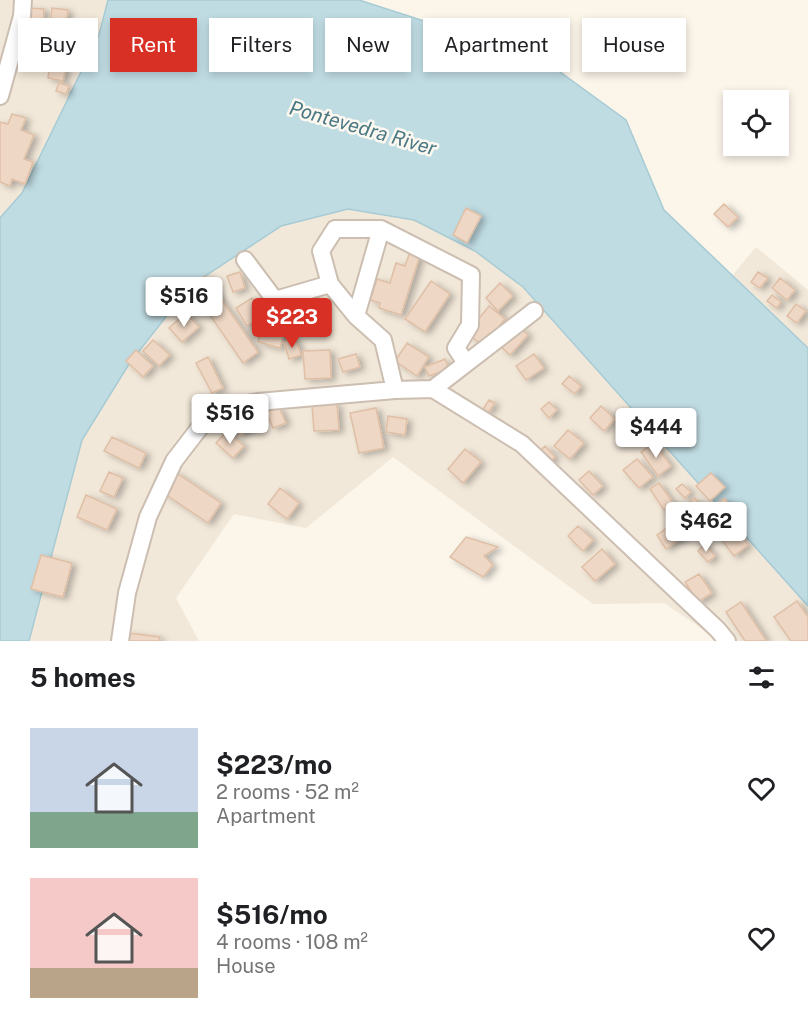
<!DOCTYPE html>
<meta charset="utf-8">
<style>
body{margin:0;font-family:"Public Sans",sans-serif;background:#f2f2f2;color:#202124;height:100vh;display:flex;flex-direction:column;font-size:22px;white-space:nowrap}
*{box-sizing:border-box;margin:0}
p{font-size:20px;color:#757577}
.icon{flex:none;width:33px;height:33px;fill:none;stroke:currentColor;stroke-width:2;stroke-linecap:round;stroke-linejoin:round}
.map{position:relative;height:641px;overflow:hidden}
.side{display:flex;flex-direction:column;background:#fff;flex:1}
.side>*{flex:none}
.guide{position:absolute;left:18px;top:18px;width:772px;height:54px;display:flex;gap:12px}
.controls{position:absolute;left:723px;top:90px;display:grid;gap:12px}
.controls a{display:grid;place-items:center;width:66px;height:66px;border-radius:0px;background:#fff;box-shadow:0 3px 9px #0003;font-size:30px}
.price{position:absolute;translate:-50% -51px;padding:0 14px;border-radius:6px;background:#fff;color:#222;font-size:20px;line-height:39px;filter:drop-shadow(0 2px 3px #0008)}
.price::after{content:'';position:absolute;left:50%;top:36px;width:18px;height:14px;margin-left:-9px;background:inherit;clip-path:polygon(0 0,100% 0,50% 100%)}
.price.selected{background:#d93025;color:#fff}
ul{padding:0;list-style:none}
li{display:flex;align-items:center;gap:18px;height:150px;padding:0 30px}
li span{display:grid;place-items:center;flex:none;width:168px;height:120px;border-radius:0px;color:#555}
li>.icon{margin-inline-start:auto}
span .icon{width:72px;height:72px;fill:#fffc;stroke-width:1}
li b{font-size:26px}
h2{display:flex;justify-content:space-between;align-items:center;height:72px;padding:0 30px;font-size:26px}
.pill{padding:0 21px;border-radius:0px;background:#fff;box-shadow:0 3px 9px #0003;font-size:21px;line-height:54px}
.pill.selected{background:#d93025;color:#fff}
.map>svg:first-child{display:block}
</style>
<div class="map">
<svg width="808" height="641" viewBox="0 0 808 641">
<defs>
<filter id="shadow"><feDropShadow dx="4.5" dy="2.5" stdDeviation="3" flood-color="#0004"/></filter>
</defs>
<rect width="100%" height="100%" fill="#fbf5ea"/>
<path fill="#f2e8d9" d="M0 0H108L99 35 22 193 0 218Z
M348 209 414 220 475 251 523 287 808 606V641H720L664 603 593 604 393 457 306 528 234 514 176 598 199 641H29L82 440 129 364 190 286 281 226Z
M756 247 808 290V348L731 277Z"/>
<path fill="#c0dce3" stroke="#a7cbd4" stroke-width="1.5" d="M108 0H359L542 59 626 120 664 210 808 348V606L523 287 475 251 414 220 348 209 281 226 190 286 129 364 82 440 29 641H0V218L22 193 99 35Z"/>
<path fill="#eed7c4" stroke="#dfbfa6" stroke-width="1.5" filter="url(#shadow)" d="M27 8 44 9 43 25 26 24Z
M52 8 68 10 65 36 49 33Z
M50 64 66 67 63 81 48 78Z
M59 83 69 86 66 94 56 91Z
M12 114 26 118 21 130 34 135 24 159 33 162 25 184 12 179 10 186 0 182V122L8 124Z
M724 204 738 217 728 227 714 214Z
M466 208 481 216 467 243 453 235Z
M411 249 421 252 401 315 379 308 380 303 370 300 377 279 390 283 396 263 405 266Z
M240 272 245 288 233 292 227 276Z
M758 272 768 278 760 288 751 282Z
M205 276 258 352 243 363 190 286Z
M780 278 795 290 787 300 772 288Z
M431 281 450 294 425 332 405 319Z
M500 283 513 296 498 311 486 298Z
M772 295 781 302 777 308 767 301Z
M252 298 263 315 247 326 236 308Z
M796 304 806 311 797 323 787 316Z
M489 306 505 319 484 346 467 333Z
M186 313 199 327 182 342 169 328Z
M263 324 285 330 280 348 258 342Z
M519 327 528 335 510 355 500 346Z
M296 339 301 355 289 359 284 342Z
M153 340 170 355 159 366 143 351Z
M407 343 429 357 417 376 395 361Z
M136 350 153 366 143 377 126 361Z
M330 350 331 378 305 379 303 351Z
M356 354 360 367 343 372 338 359Z
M534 354 544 368 526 380 516 366Z
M208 357 223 388 212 393 196 363Z
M445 359 449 369 429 376 425 367Z
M569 376 581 386 575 394 562 384Z
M489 400 495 403 488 413 483 409Z
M549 402 557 410 549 418 541 409Z
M337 404 339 430 314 431 312 405Z
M601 406 615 419 604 431 590 418Z
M279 407 286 423 273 428 266 412Z
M376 408 384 448 359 453 350 413Z
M233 409 250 427 240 436 223 418Z
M388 416 407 419 405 435 386 432Z
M634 422 640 429 631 436 625 430Z
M568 430 584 443 570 459 554 446Z
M227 431 244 446 233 458 216 443Z
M112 437 146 453 139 468 104 451Z
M654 443 671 466 658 476 641 452Z
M545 446 555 457 548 464 538 453Z
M465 449 481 462 463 483 448 469Z
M637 459 653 477 639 488 623 470Z
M589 471 603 486 593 495 579 480Z
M109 472 123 478 114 497 100 491Z
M175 472 221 503 208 523 162 492Z
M711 473 725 487 710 501 696 486Z
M659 483 674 504 664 510 650 489Z
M682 484 691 492 685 498 676 489Z
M280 488 299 503 287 519 268 504Z
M86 495 117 509 107 530 77 517Z
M695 498 706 513 693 522 682 507Z
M725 498 732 511 721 518 714 505Z
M713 517 718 529 706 534 701 522Z
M674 523 683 537 666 549 657 535Z
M733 525 748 545 734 556 719 536Z
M578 526 593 540 583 551 568 536Z
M466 537 498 547 484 556 493 565 483 577 450 557Z
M705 544 715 556 708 562 698 551Z
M602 549 615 564 595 581 582 567Z
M41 555 72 563 63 597 31 589Z
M699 574 712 593 698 602 685 582Z
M797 601 808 617V641H791L774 617Z
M741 602 766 640 764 641H745L726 612Z
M128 633 160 637 159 641H127Z"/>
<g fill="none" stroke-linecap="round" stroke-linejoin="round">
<defs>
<path id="street" d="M0 96 22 16 23 0
M245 260 275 300 330 284 356 316 383 340 395 390
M330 284 321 251 335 229H381L471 275 470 325 456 348 466 363
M356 316 381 229
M433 389 534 311
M120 641 127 593 148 517 174 461 204 422 225 408 258 402 395 390 433 389 522 444 718 630 727 641"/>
</defs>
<use href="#street" stroke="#ccbeb1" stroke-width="20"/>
<use href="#street" stroke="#fff" stroke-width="16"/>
</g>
<g text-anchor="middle" stroke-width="5" stroke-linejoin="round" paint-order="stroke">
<g font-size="20" font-style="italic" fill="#4b7885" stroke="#fef9f0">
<text transform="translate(363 128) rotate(16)" y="7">Pontevedra River</text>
</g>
</g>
</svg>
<div class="controls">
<a><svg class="icon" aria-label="locate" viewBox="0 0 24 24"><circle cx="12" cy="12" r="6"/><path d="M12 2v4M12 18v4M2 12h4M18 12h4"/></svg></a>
</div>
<b class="price" style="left:184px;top:328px">$516</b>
<b class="price selected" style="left:292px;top:349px">$223</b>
<b class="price" style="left:230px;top:445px">$516</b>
<b class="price" style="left:656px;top:459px">$444</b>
<b class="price" style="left:706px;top:553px">$462</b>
<div class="guide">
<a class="pill">Buy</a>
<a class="pill selected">Rent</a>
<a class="pill">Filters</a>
<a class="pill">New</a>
<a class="pill">Apartment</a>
<a class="pill">House</a>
</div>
</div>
<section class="side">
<h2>5 homes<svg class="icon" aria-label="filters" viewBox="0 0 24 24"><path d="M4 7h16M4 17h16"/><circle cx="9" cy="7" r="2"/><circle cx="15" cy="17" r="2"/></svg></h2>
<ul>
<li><span style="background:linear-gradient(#c9d6e8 70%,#7fa58c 0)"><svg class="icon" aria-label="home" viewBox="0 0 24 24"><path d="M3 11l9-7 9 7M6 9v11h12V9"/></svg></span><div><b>$223/mo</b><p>2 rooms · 52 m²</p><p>Apartment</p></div><svg class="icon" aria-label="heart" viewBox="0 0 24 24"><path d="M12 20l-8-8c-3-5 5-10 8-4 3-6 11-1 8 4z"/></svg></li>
<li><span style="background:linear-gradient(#f6c9c9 75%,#b9a48a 0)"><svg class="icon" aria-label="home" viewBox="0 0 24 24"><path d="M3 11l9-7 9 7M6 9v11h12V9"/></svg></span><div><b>$516/mo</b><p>4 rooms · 108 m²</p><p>House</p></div><svg class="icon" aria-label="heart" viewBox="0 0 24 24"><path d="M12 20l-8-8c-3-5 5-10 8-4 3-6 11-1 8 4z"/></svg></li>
</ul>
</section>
